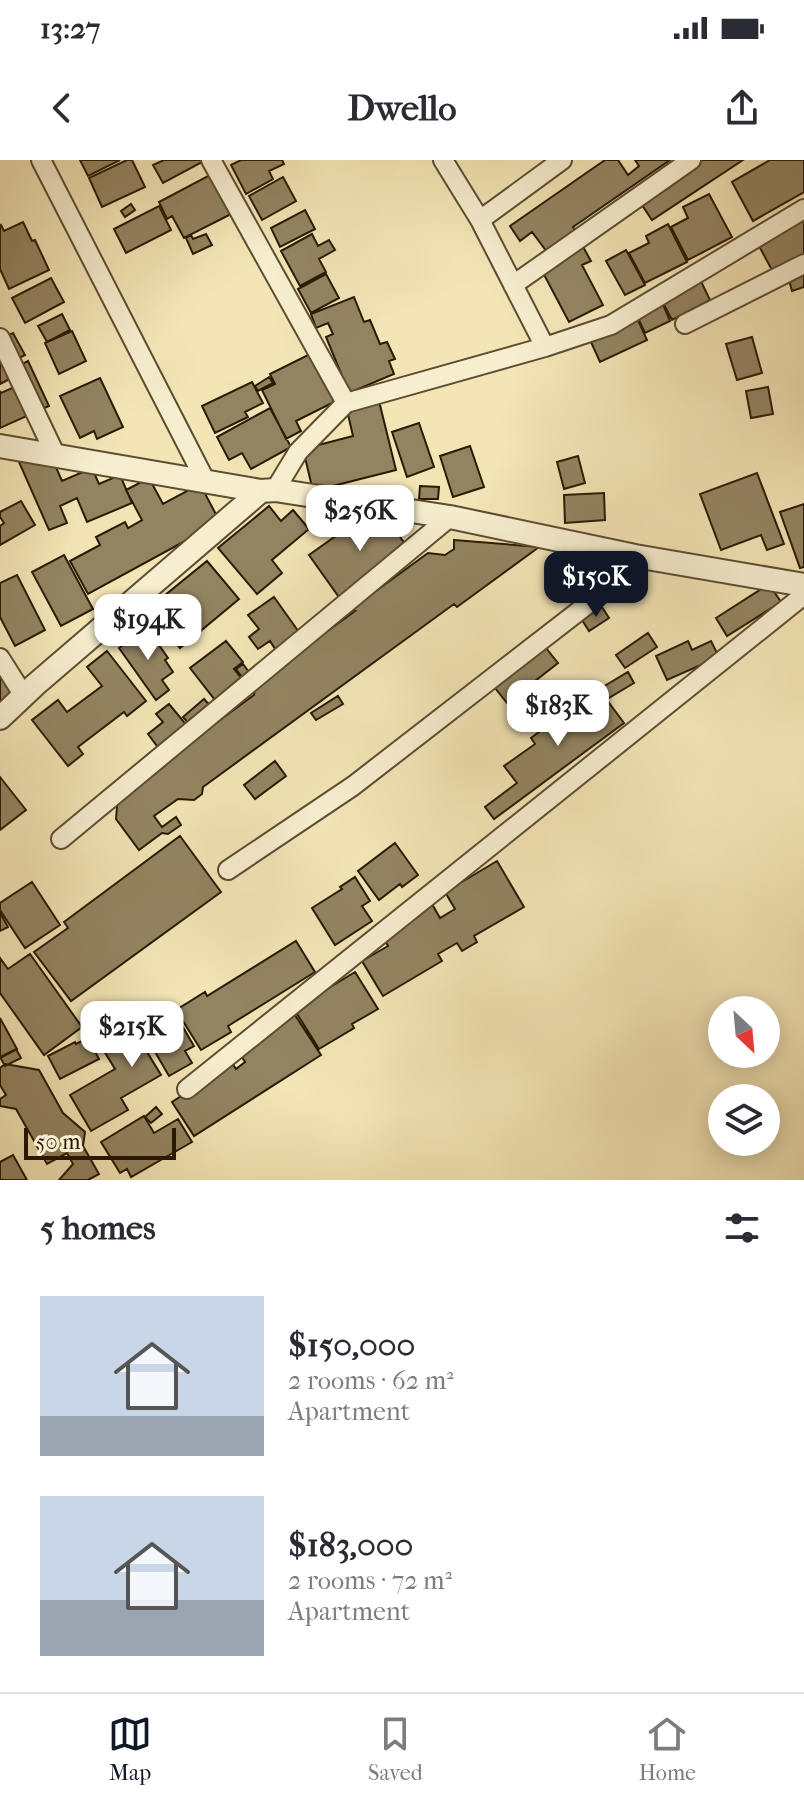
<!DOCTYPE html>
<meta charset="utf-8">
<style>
body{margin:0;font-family:"IM FELL French Canon",serif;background:#f7f7f7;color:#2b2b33;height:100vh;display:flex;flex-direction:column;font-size:30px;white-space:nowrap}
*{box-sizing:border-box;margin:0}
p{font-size:26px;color:#7c7c81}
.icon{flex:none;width:44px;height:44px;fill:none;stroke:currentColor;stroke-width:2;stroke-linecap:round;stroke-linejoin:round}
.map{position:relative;height:1020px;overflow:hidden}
.details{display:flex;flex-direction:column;background:#fff;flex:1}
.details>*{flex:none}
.needle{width:52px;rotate:154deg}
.tools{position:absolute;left:708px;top:836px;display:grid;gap:16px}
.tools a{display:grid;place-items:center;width:72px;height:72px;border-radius:50%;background:#fff;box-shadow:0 4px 20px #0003;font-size:40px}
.scale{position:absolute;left:24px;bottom:20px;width:152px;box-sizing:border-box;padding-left:8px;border:4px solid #2a1a04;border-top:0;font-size:22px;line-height:28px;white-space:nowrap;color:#2a1a04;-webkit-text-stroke:6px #f7eed0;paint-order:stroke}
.price{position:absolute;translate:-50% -68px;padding:0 18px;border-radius:16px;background:#fff;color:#222;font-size:26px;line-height:52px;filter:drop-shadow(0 2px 4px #0008)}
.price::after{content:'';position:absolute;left:50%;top:48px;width:24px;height:18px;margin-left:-12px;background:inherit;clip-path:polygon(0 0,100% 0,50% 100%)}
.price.active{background:#111827;color:#fff}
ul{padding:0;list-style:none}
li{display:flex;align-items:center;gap:24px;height:200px;padding:0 40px}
li span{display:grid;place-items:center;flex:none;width:224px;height:160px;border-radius:0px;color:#555}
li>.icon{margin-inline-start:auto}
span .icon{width:96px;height:96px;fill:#fffc;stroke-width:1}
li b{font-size:34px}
h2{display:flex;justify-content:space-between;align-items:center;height:96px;padding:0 40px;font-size:34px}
.status{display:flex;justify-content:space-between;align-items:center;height:56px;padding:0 40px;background:#fff;direction:ltr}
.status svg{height:22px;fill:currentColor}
header{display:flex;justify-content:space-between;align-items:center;height:104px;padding:0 40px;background:#fff;font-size:36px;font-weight:700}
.menu{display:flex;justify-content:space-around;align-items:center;height:112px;border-top:2px solid #e1e1e2;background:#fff;font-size:22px;color:#7c7c81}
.menu a{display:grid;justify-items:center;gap:4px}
.menu .active{color:#111827}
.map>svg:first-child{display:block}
</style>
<div class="status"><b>13:27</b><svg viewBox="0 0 49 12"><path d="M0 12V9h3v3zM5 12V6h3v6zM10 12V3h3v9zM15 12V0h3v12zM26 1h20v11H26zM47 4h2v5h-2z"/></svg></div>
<header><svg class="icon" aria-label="back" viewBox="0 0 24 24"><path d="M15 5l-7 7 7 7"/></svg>Dwello<svg class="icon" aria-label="share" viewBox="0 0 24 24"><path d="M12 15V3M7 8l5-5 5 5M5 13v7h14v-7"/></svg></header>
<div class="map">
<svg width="804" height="1020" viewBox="0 0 804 1020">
<rect width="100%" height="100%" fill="#f3e5b6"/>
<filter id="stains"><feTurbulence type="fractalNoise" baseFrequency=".0025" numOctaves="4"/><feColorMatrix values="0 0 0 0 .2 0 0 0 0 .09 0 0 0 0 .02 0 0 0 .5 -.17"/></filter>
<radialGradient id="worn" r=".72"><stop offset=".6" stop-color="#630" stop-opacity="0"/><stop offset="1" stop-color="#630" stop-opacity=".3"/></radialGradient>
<path fill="#938461" stroke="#2a1a04" stroke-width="2" d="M80 0H120L88 16Z
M127 0H132L145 27 102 47 89 18Z
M164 0H203L204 1 163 23 153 5Z
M241 0H282L284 4 269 11 273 19 246 34 231 5Z
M605 0H618L628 15 639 6 635 0H670L573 67 576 72 547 92 532 72 520 81 510 66Z
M697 0H743L652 60 638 39Z
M770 0H804V32L753 61 732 22Z
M210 15 235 52 184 78 172 56 167 59 159 42Z
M283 17 296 41 262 60 249 36Z
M709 34 732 77 688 100 671 67 688 58 683 47Z
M131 44 135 50 125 57 121 51Z
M159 46 171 70 126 93 114 69Z
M305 50 315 69 280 87 271 68Z
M804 52V96L773 112 759 86 771 79 767 72Z
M23 62 32 81 35 80 49 110 9 129 0 109V66L1 65 4 71Z
M668 64 687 102 645 123 629 93 649 83 646 76Z
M206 74 212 85 193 94 186 78 191 75 193 79Z
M312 74 318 86 329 80 335 90 319 99 326 112 300 126 281 91Z
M582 85 591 101 582 105 603 145 569 162 540 107Z
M626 90 645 125 625 135 606 101Z
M697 113 710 140 672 160 658 133Z
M326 114 339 138 311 153 298 129Z
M804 115V127L792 131 789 120Z
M51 118 64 142 25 163 12 138Z
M659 135 670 161 645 173 633 147Z
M354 137 364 162 370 160 380 184 387 182 395 199 389 201 394 214 349 233 326 177 333 174 328 163 316 168 311 154Z
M632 147 647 180 600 202 585 169Z
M62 154 70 170 47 182 38 166Z
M72 171 86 201 59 214 45 183Z
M13 173 25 195 15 200 21 213 0 224V188L2 178Z
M752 177 762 213 737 220 726 184Z
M312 193 336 241 296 261 301 271 286 279 262 230 275 224 270 214Z
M28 201 49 246 0 268V231L1 233 26 222 19 206Z
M269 217 273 223 258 231 255 226Z
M100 218 123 267 97 279 94 271 80 278 60 236Z
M252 222 263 243 245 252 248 257 215 273 202 246Z
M768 227 773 254 751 258 746 231Z
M379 241 396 310 313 331 303 289 353 276 347 250Z
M270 248 291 287 251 309 242 293 229 300 217 277Z
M419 263 434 307 407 317 392 272Z
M470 286 484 327 453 337 440 296Z
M48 289 62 321 92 308 99 324 120 315 132 343 87 362 77 338 60 346 67 363 49 370 19 302Z
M578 296 585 323 564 329 557 302Z
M757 313 784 384 767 390 761 375 721 390 700 334Z
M149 318 163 344 200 324 220 362 88 434 70 401 100 385 96 377 125 362 128 368 142 360 126 330Z
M420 326 439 327 438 339H419Z
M604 333 605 360 565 363 564 335Z
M21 341 35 365 0 385V366L4 363 0 357V352Z
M804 344V407L800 408 780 352Z
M269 346 281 361 293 350 309 369 272 400 282 413 257 434 218 388Z
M378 346 410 391 341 440 309 395Z
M454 380 539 387 457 447 454 444 203 627 202 634 194 640 178 639 154 656 162 667 176 657 181 665 168 674 162 673 139 690 116 659 118 635 254 535 255 528 279 510H274L355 451 350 450 428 393 445 395 454 389Z
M64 395 93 449 61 466 32 412Z
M207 401 239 439 180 488 148 449Z
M17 415 45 470 15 486 0 457V423Z
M769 424 781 442 727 476 716 458Z
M274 437 301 475 277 492 270 481 258 489 249 477 259 469 248 455Z
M602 447 609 458 589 471 582 460Z
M147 468 168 498 165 500 173 512 162 520 169 530 156 540 119 488Z
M648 473 657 487 625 508 616 495Z
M226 481 243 502 234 509 242 519 215 540 190 508Z
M688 481 692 490 711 481 719 497 667 520 656 496Z
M546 488 558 503 507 543 495 528Z
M107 491 146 541 127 556 124 552 78 587 83 594 68 606 32 560 58 540 67 552 102 526 87 507Z
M243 504 249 512 242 517 236 509Z
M0 512 19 541 0 553Z
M628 512 634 523 607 539 601 528Z
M598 528 624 563 494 659 485 647 517 623 504 606 535 584 531 578Z
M338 536 343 544 316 560 311 553Z
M204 539 213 549 193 568 183 557Z
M169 544 189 568 160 590 148 574 163 562 156 554Z
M275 601 286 616 255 639 244 625Z
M0 617 26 650 0 670Z
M180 676 221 732 71 841 34 792 68 768 64 762Z
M395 683 418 715 402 727 400 724 379 740 358 711Z
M497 701 524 747 474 776 477 782 462 791 457 783 438 794 442 801 383 836 362 801 388 786 381 774 432 744 440 758 455 749 445 732Z
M355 717 370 741 362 746 372 761 335 785 312 748 342 729 340 727Z
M32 722 60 765 25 788 0 750V743Z
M0 753 8 767 0 771Z
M296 781 315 812 228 866 231 872 201 890 176 850 205 832 207 836Z
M30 794 82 867 44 895 0 833V798L8 809Z
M355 812 378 849 352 864 354 868 319 889 294 849Z
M293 852 321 895 194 976 172 942 232 903 236 909 245 902 237 889Z
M177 857 194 886 185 891 192 903 169 916 147 878 141 882 161 915 121 938 128 950 91 971 70 935 115 909 101 886 124 873 123 870 141 859 149 873Z
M0 858 17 889 0 898Z
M88 878 99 899 60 919 48 896 75 882 76 884Z
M16 889 21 898 5 906 0 897Z
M5 904 39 910 63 953 85 972 83 986 99 1014 88 1020H59L73 1004 67 993 47 1004 16 949 0 946V939L6 935 0 925V908Z
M156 947 162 954 151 963 145 957Z
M144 956 154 973 178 959 192 982 131 1017 127 1009 120 1013 101 982Z
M13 995 27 1020H0V1002Z"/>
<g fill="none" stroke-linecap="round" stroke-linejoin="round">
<defs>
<path id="minor" d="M41 0 205 320
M211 0 346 243
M443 0 480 60 545 187
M480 60 562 0
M513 125 691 0
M685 164 804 104
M0 178 56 296
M275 330 298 292 346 243 545 187 611 165 804 49
M0 498 24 536
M61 679 450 357
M228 710 353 626 606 430 635 396
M187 929 804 435"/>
<path id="tertiary" d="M0 286 261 331
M0 558 35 525 261 331 275 330 450 357 635 396 804 425"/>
</defs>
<use href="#minor" stroke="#5c4d30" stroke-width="22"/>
<use href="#tertiary" stroke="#5c4d30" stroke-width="26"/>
<use href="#minor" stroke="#f7eed0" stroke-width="18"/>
<use href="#tertiary" stroke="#f7eed0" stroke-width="22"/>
</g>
<rect width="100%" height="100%" filter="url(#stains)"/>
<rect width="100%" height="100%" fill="url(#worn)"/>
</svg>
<div class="tools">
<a><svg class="needle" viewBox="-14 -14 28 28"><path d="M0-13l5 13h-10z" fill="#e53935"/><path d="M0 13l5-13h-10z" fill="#7c7c81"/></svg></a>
<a><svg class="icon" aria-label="layers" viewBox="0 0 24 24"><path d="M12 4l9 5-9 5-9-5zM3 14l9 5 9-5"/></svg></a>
</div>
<div class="scale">50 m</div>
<b class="price" style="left:360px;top:393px">$256K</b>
<b class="price active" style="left:596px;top:459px">$150K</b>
<b class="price" style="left:148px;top:502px">$194K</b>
<b class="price" style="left:558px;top:588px">$183K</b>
<b class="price" style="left:132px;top:909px">$215K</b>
</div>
<section class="details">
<h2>5 homes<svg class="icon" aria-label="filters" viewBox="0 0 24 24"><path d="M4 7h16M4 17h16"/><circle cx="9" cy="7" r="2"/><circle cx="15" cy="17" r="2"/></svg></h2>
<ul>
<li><span style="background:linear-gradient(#c9d6e8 75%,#9aa5b1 0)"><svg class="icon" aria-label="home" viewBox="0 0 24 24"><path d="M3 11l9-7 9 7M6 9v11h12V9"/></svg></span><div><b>$150,000</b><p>2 rooms · 62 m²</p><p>Apartment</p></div></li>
<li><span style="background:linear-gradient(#c9d6e8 65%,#9aa5b1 0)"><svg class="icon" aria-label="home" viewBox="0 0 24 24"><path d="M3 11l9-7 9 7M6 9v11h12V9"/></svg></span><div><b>$183,000</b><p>2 rooms · 72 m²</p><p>Apartment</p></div></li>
</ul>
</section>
<nav class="menu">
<a class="active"><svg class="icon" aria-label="map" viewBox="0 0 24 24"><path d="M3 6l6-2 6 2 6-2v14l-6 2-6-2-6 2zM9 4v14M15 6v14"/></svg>Map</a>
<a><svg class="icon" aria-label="saved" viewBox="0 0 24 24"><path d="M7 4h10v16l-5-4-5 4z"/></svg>Saved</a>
<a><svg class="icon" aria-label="home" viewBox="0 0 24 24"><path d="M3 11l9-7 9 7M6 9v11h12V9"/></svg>Home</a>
</nav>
